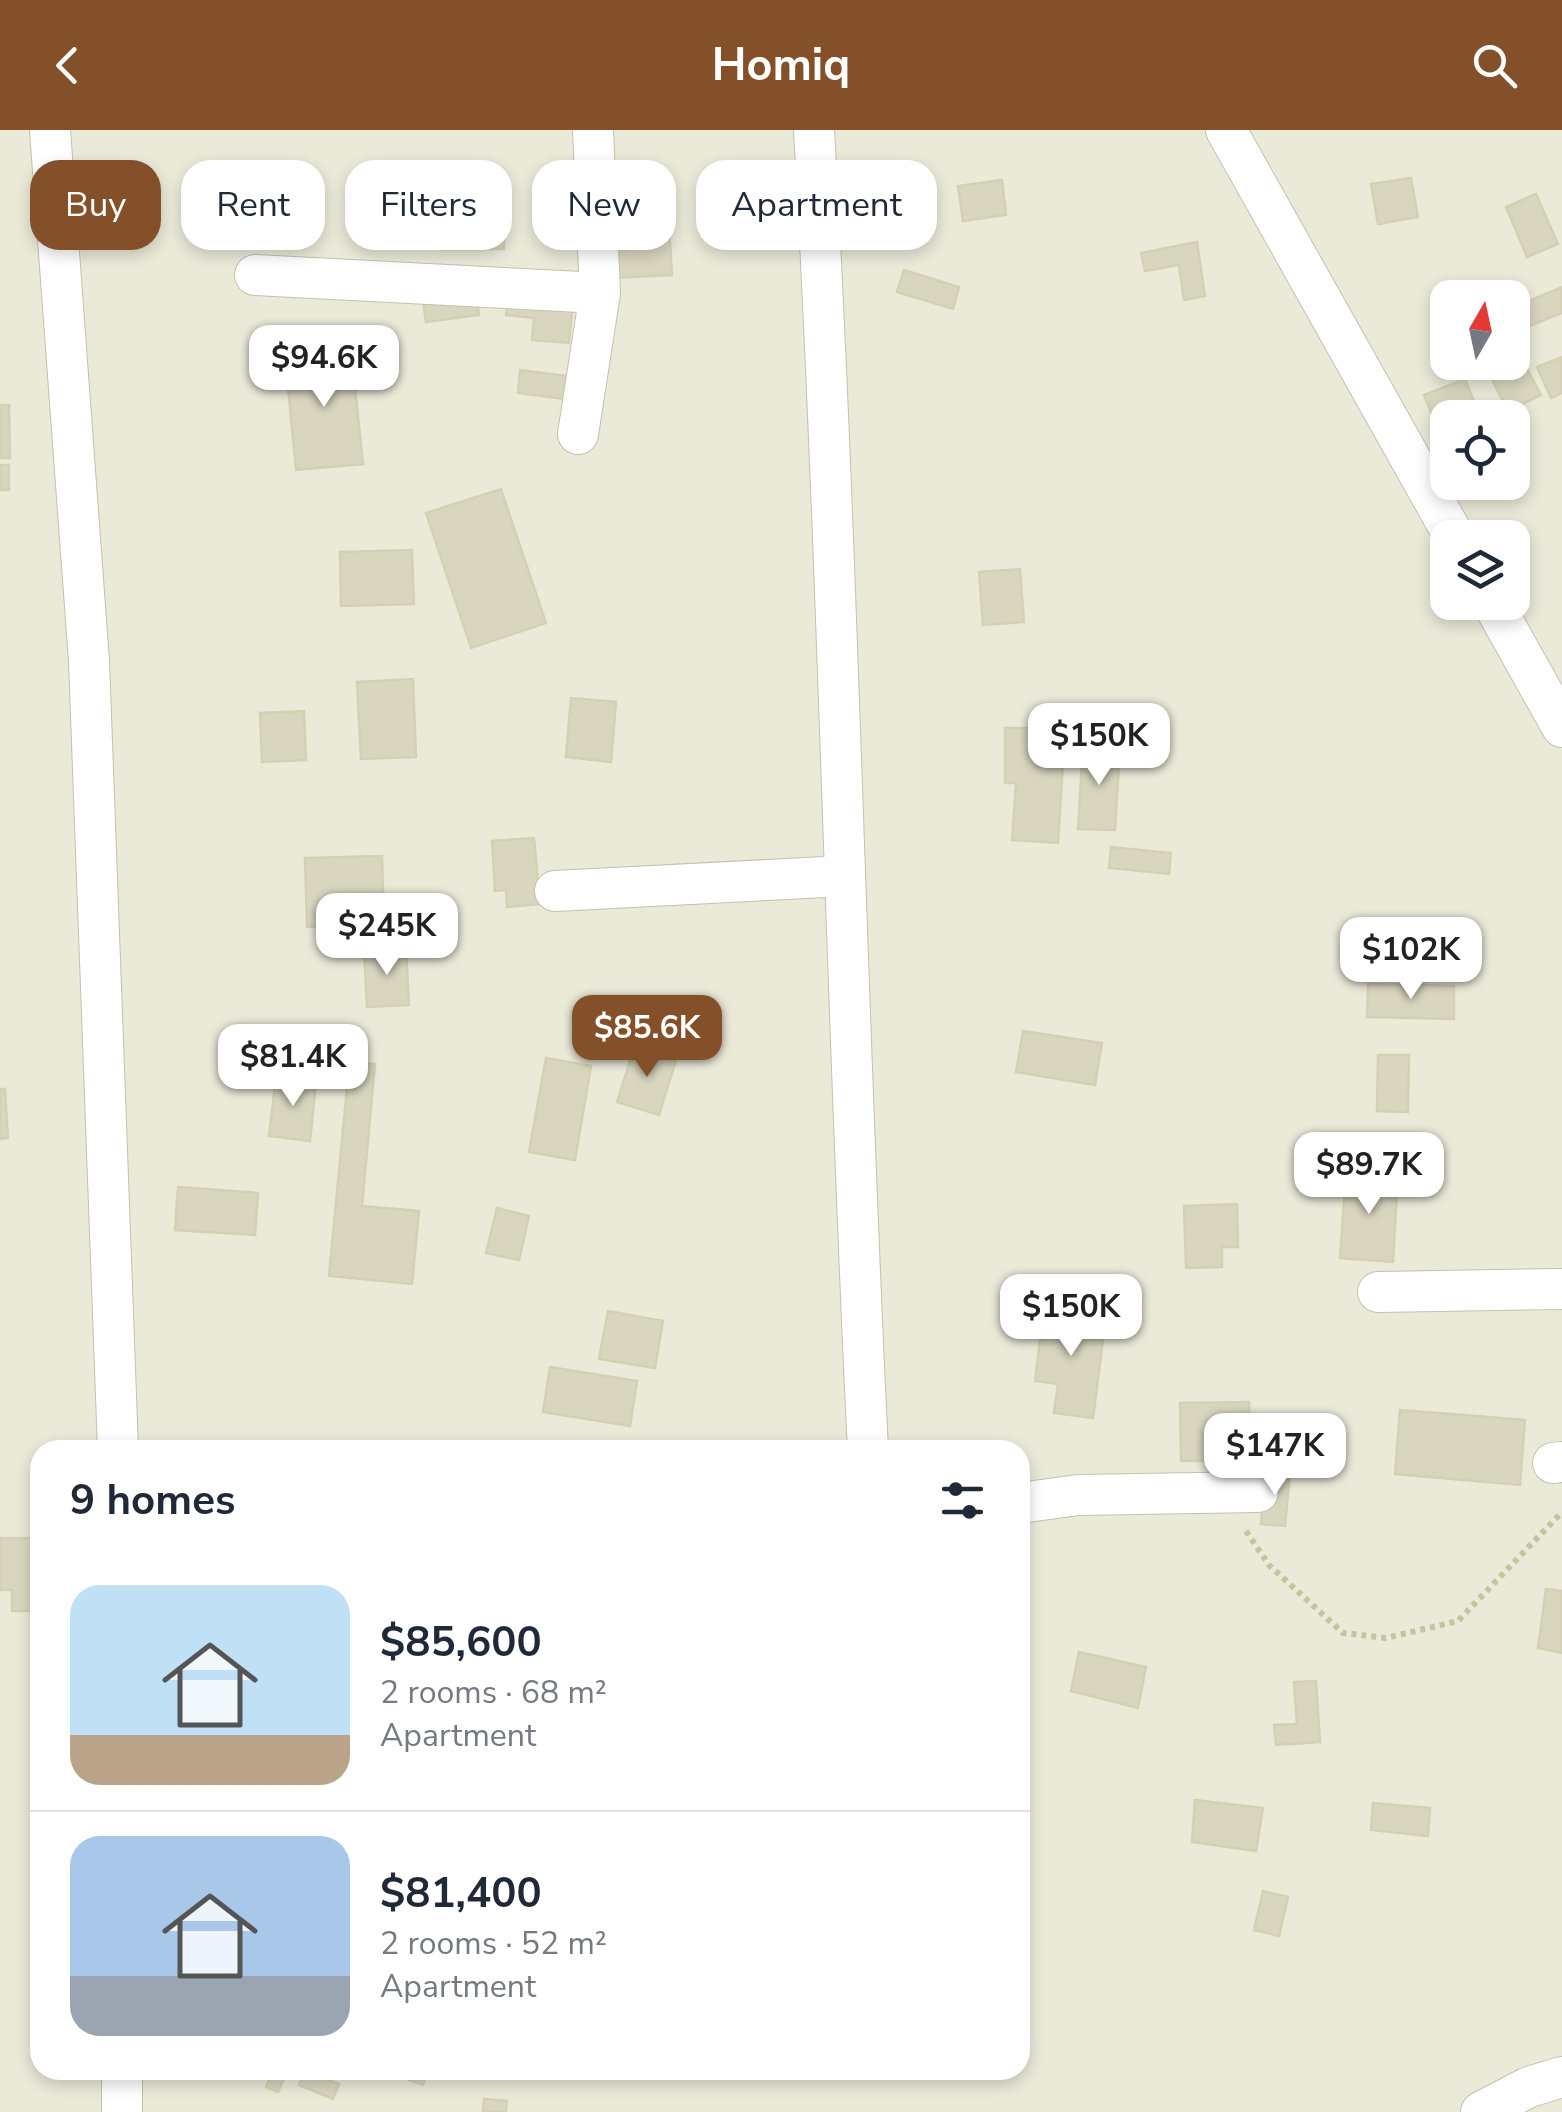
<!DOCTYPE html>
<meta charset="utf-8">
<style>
body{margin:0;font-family:"Nunito Sans",sans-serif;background:#f2f2f3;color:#1f2937;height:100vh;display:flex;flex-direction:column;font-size:38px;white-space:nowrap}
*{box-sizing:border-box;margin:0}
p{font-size:32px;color:#747a83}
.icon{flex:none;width:55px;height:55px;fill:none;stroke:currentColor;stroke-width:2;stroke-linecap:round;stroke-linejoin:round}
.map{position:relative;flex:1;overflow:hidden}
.side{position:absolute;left:30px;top:1310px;width:1000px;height:640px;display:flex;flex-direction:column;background:#fff;border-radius:30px;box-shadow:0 5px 15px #0003}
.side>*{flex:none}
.hud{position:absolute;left:30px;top:30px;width:1000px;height:90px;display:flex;gap:20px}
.needle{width:65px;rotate:9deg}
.buttons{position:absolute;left:1430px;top:150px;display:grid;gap:20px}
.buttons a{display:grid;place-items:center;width:100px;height:100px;border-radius:20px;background:#fff;box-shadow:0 5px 15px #0003;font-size:50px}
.price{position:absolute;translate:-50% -85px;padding:0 22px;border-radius:20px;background:#fff;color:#222;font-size:32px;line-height:65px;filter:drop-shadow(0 2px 5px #0008)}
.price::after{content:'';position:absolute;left:50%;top:60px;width:30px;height:22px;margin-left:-15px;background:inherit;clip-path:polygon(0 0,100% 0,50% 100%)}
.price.active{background:#84502a;color:#fff}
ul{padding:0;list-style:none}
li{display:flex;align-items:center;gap:30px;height:250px;padding:0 40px}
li+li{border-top:2px solid #e0e1e3}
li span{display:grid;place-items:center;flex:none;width:280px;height:200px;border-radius:30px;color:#555}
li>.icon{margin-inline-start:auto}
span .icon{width:120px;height:120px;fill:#fffc;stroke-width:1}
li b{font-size:42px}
h2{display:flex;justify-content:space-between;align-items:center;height:120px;padding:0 40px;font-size:42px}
.chip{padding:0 35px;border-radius:30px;background:#fff;box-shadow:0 5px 15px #0003;font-size:35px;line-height:90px}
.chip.active{background:#84502a;color:#fff}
header{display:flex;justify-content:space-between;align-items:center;height:130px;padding:0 40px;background:#84502a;color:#fff;font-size:45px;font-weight:700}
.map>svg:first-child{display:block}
</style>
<header><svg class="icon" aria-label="back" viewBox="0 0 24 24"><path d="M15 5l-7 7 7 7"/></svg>Homiq<svg class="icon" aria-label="search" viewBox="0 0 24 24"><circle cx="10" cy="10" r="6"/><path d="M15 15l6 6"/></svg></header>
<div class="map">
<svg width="1562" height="1982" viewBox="0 0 1562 1982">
<rect width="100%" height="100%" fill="#f6f6eb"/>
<path fill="#ebead9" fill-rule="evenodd" d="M0 0H1562V1982H0ZM1448 168H1512V232H1448ZM1448 288H1512V352H1448ZM1448 408H1512V472H1448ZM40 1320H1020V1940H40Z"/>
<path fill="#d9d6c0" stroke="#d4d1b2" stroke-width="2.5" d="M303 40 309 84 257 91 253 66 275 63 272 44Z
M441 45H504V119H441Z
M1411 48 1418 87 1378 94 1371 54Z
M1002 50 1006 85 963 91 958 56Z
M1536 64 1558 114 1527 127 1506 77Z
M668 79 672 145 612 148 610 122 626 121 623 82Z
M1197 112 1205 166 1184 170 1179 135 1145 141 1141 123Z
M904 140 959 157 953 179 897 162Z
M475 157 479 185 426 192 422 164Z
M1562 157V183L1512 203V178Z
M508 164 573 170 569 213 532 210 534 188 506 185Z
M351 220 363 334 296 340 285 226Z
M1517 220 1541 265 1508 281 1485 236 1512 232V222Z
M1562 227V263L1551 268 1537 237Z
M520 240 568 246 565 269 518 263Z
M1465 249 1474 271 1433 287 1424 265Z
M0 275H9L10 328H0Z
M0 335H9V360H0Z
M501 359 546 493 471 518 426 383Z
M412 420 414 474 341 476 340 422Z
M1020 439 1024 492 983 495 979 442Z
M413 549 416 627 361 629 357 552Z
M571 568 616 572 611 632 566 627Z
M304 581 306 630 262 632 260 583Z
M1005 598H1059L1065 602 1058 713 1012 710 1016 653H1005Z
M1083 616 1120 618 1115 700 1078 699Z
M534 708 540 774 507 777 506 760 495 761 492 711Z
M1111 717 1171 723 1169 744 1109 738Z
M382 726 384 795 307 797 305 728Z
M406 818 409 875 367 877 364 820Z
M1368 854 1454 856V889L1367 887Z
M1023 901 1102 913 1095 955 1016 942Z
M635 915 677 927 659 985 617 972Z
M1378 925H1409L1408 982 1377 981Z
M546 928 591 936 575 1030 529 1022Z
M316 929 375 934 362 1076 419 1081 412 1154 329 1146 347 958 316 953Z
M276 947 316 953 310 1011 269 1006Z
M0 959H5L8 1008 0 1009Z
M1346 1042 1398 1045 1393 1132 1340 1128Z
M178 1057 258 1063 255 1105 175 1100Z
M1237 1074 1238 1117H1222V1137L1186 1138 1184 1076Z
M497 1078 529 1086 519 1130 486 1123Z
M1044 1178 1106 1186 1093 1288 1054 1283 1058 1254 1035 1251Z
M608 1181 663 1191 655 1238 599 1229Z
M550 1237 637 1251 630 1296 543 1282Z
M1249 1272 1250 1331H1181L1180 1273Z
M1400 1280 1525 1290 1520 1355 1395 1344Z
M1265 1340 1290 1342 1285 1396 1261 1394Z
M0 1408H40V1481H12V1460H0Z
M1546 1459 1562 1461V1523L1538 1518Z
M1079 1522 1146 1537 1138 1578 1071 1561Z
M1316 1551 1320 1612 1276 1615 1274 1595 1297 1594 1294 1552Z
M1195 1670 1263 1678 1256 1721 1192 1712Z
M1373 1673 1430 1678 1428 1706 1371 1700Z
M1263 1761 1288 1767 1279 1806 1254 1800Z
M273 1940 286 1944 278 1962 266 1957Z
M412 1940H428L423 1955 409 1950Z
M304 1941 339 1954 333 1969 299 1955Z
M484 1969 507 1971 506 1982H483Z"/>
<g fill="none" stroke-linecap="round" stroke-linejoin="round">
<defs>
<path id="minor" d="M50 0 89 531 118 1320
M814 0C839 440 846 880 868 1320
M1226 0 1455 408
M255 145 600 163
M578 304 600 163 593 0
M1492 472 1562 597
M555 761 844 746
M1378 1162 1562 1159
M1553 1333 1562 1332
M1020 1373 1078 1365 1258 1362
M122 1982V1940
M1481 1982 1529 1957 1562 1947"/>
</defs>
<use href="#minor" stroke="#c3c2ad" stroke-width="42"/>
<path stroke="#c6c39d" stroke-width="6" stroke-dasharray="5 5" stroke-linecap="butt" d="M1246 1401 1269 1435 1343 1503 1386 1508 1458 1491 1562 1382"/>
<use href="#minor" stroke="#fff" stroke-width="40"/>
</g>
</svg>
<div class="buttons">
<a><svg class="needle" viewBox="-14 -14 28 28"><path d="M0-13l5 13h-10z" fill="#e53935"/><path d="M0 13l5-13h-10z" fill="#747a83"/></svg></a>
<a><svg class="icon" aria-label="locate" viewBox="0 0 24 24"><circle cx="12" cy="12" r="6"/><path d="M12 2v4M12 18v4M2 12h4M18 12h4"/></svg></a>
<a><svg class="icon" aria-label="layers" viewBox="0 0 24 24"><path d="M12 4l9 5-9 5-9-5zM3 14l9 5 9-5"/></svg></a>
</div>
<b class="price" style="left:324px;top:280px">$94.6K</b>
<b class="price" style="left:1099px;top:658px">$150K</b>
<b class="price" style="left:387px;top:848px">$245K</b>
<b class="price" style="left:1411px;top:872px">$102K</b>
<b class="price active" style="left:647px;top:950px">$85.6K</b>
<b class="price" style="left:293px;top:979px">$81.4K</b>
<b class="price" style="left:1369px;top:1087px">$89.7K</b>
<b class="price" style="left:1071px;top:1229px">$150K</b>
<b class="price" style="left:1275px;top:1368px">$147K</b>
<div class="hud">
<a class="chip active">Buy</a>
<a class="chip">Rent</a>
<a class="chip">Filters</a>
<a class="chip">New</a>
<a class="chip">Apartment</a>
</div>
<section class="side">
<h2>9 homes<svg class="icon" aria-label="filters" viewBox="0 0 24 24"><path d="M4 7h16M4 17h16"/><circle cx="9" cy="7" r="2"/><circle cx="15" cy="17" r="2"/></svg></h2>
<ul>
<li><span style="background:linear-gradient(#bfe0f5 75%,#b9a48a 0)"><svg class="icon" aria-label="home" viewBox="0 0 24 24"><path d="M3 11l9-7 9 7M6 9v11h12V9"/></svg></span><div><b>$85,600</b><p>2 rooms · 68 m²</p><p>Apartment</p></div></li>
<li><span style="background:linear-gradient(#a9c7e8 70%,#9aa5b1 0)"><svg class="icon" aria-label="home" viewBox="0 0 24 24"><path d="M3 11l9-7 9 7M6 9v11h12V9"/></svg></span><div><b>$81,400</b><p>2 rooms · 52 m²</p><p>Apartment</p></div></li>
</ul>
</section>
</div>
